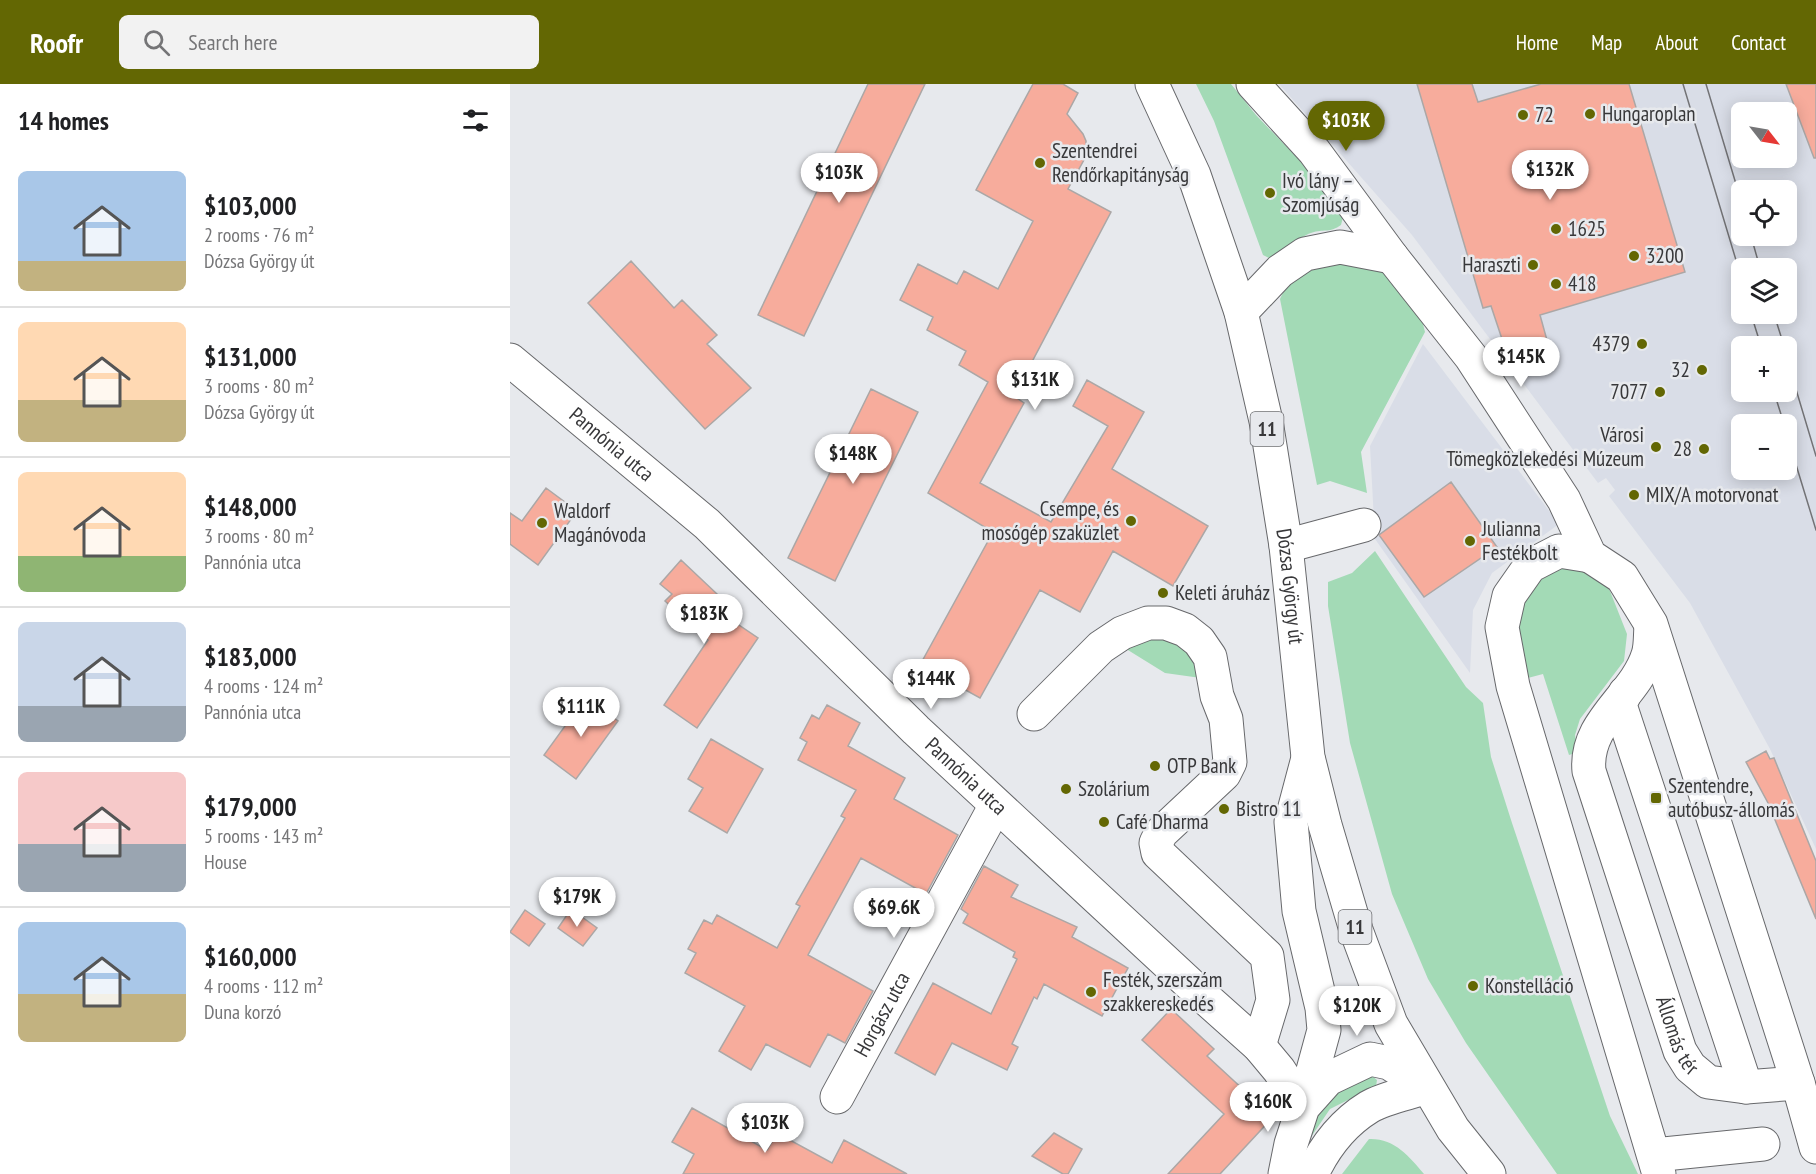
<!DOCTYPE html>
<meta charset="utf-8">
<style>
body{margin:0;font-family:"PT Sans Narrow",sans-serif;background:#f2f2f2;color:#202124;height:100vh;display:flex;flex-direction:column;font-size:22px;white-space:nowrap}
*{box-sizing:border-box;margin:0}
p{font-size:20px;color:#757577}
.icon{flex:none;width:33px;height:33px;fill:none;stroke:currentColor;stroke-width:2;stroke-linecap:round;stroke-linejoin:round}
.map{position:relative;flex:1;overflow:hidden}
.side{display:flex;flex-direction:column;background:#fff;width:510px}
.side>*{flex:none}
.needle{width:39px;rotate:121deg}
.tools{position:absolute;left:1221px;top:18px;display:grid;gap:12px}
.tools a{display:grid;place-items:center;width:66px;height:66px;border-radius:9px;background:#fff;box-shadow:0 3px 15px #0003;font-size:30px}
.price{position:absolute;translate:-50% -51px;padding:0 14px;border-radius:21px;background:#fff;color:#222;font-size:20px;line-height:39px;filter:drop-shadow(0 2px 3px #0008)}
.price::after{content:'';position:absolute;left:50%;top:36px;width:18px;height:14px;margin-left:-9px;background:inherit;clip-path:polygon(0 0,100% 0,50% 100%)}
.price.current{background:#636703;color:#fff}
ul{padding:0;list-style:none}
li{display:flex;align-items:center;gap:18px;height:150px;padding:0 18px}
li+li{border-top:2px solid #e0e0e0}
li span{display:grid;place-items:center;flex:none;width:168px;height:120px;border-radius:9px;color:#555}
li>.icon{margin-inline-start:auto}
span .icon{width:72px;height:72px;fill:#fffc;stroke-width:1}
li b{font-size:26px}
h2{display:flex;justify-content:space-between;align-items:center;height:72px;padding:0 18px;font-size:26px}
header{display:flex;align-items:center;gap:36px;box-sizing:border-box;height:84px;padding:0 30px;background:#636703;color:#fff}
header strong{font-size:28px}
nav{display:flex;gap:33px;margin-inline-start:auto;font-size:21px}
.search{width:420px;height:54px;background:#f2f2f2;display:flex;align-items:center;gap:15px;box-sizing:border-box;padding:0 21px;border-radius:9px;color:#757577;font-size:22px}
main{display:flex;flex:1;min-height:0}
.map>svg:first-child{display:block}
</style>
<header>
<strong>Roofr</strong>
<div class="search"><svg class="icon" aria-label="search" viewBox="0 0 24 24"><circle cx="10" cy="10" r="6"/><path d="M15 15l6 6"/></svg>Search here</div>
<nav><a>Home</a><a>Map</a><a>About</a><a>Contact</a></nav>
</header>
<main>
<section class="side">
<h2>14 homes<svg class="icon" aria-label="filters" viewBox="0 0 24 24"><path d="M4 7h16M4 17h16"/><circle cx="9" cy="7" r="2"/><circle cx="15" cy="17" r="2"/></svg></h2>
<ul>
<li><span style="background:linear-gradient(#a9c7e8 75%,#c2b280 0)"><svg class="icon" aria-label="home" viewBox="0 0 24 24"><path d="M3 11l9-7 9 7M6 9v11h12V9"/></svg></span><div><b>$103,000</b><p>2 rooms · 76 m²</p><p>Dózsa György út</p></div></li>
<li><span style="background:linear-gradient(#ffd9b3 65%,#c2b280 0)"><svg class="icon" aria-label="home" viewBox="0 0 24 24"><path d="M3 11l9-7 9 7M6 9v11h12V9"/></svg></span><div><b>$131,000</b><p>3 rooms · 80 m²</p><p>Dózsa György út</p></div></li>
<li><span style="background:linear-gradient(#ffd9b3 70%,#8fb573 0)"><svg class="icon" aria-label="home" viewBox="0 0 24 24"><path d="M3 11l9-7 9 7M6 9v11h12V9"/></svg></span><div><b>$148,000</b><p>3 rooms · 80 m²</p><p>Pannónia utca</p></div></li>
<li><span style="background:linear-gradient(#c9d6e8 70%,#9aa5b1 0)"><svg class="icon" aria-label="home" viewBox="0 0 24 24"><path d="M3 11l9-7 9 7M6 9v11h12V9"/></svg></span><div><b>$183,000</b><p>4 rooms · 124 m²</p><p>Pannónia utca</p></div></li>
<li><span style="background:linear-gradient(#f6c9c9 60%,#9aa5b1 0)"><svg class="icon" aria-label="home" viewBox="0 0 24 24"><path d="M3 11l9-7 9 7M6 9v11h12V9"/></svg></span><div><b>$179,000</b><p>5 rooms · 143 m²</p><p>House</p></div></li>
<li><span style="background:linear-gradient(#a9c7e8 60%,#c2b280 0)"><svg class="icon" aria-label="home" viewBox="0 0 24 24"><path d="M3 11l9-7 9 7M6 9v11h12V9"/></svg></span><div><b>$160,000</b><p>4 rooms · 112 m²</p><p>Duna korzó</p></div></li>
</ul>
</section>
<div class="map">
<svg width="1306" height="1090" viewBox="0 0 1306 1090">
<rect width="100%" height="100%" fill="#e7e9ed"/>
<path fill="#d9dde7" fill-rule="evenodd" d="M769 0H1306V765L1260 665 1180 519 1099 412 1105 406 1096 394 1088 399 902 151ZM1232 28H1276V74H1232ZM1232 106H1276V152H1232ZM1232 184H1276V230H1232ZM1232 262H1276V308H1232ZM1232 340H1276V386H1232Z
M913 260 1049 440 982 489 963 526 960 589 865 455 860 362Z"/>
<path fill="#a3dab6" d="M686 0H721L746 31 818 106 833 133 831 141C820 149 815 145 804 148 787 152 775 171 759 174L753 171 704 37Z
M821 173 861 178 897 206 910 228 915 248 851 368 857 409 820 397 807 401 770 215 779 196Z
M865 467 956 603 973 619 981 673 1002 739 1100 1032 1128 1090H1047L956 959 918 895 882 810 840 659 818 522V498L842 489Z
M1057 477 1096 497 1117 550 1114 577 1070 635 1065 651 1068 668 1059 671 1033 590 1014 595 1008 560V523L1032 488Z
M633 548 687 562 698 595 655 589 613 563Z
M861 991 867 996 866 1002 820 1025 801 1053 795 1054 807 1024 825 1009Z
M859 1055C884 1054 899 1072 914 1090H832Z"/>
<path fill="#f7ac9c" stroke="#aba7a6" stroke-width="1.5" d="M358 0H415L294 252 248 231Z
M523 0H553L568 9 557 30 573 50 576 57V66L575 74 558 105 601 128 504 312 514 319 470 399 541 438 598 342 563 322 577 296 634 328 602 385 698 442 663 502 603 467 570 528 530 506 470 614 410 581 483 448 418 409 478 298 449 281 456 267 417 246 423 233 390 216 408 180 447 200 454 187 488 205 523 137 466 106Z
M907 0H962L968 18 1031 0H1119L1175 188 1030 231 1043 278 1008 290 1001 282 981 222 973 224Z
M1276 0H1306V74H1304Z
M121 177 164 224 172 216 207 251 197 260 241 304 195 345 78 219Z
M361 305 408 328 325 497 278 474Z
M941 398 987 463 914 513 869 451Z
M36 404 67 427 28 481 0 460V429L12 437Z
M171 476 207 510 198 520 248 554 187 644 154 621 198 556 155 517 162 510 150 500Z
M76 613 108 637 66 695 34 671Z
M317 621 350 639 338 662 395 694 384 715 448 751 416 810 351 774 298 871 363 907 335 959 318 950 300 983 256 960 241 986 209 967 235 922 175 889 186 869 178 865 194 836 202 840 207 831 267 864 290 822 286 820 335 734 331 732 346 706 288 676 297 658 290 654 302 631 309 635Z
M201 655 253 685 217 749 179 727 193 704 178 695Z
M1256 667 1260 675 1264 674 1306 777V835L1258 719 1236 678Z
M474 782 508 801 501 813 567 843 562 853 618 884 592 932 534 900 527 915 524 913 502 960 508 963 497 986 442 959 425 991 385 969 423 899 481 930 507 875 503 873 505 868 453 839 458 830 451 825Z
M61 825 87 844 73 862 48 844Z
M15 826 35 840 19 862 0 848Z
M661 925 704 965 697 972 763 1033 710 1090H658L714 1030 632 956Z
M182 1024 257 1066 267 1049 322 1079 334 1056 397 1090H173L184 1070 162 1058Z
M544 1049 572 1065 558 1090H553L522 1072Z"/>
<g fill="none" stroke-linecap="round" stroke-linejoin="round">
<defs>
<g id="minor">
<path d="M743 0 804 67 882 173 961 273 1054 416 1080 472 1112 493 1141 540 1288 999 1306 1063"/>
<path d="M731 228 770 187 795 170 830 163 882 173"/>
<path id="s1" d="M0 276 197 440 406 646 683 903 749 962 769 986 793 1023"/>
<path d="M776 462 854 441"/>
<path d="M1080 472 1049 467 1020 482 999 512 992 543 1003 602 1149 1090"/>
<path id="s2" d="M1141 543C1140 552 1141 562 1138 571 1125 613 1074 638 1079 687L1170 967 1180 983 1198 998 1236 1003 1288 999"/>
<path d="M1115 609 1110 621 1236 1003"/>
<path d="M524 630 591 563 612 549 638 539H656L675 546 689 557 700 573 707 612 716 635 720 678 714 690 651 749 646 759 648 769 757 872 763 916 749 962"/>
<path id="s3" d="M327 1013 486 721"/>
<path d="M1144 1071 1253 1060"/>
<path d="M775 1090 781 1060 793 1023 818 995 860 975 879 979 917 1003"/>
<path d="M802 1090C815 1062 833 1039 859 1023 874 1014 900 1009 917 1003"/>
</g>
<g id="major">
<path id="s4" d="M642 0 684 91 731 228 756 337 776 462 798 673 815 741 846 846 881 940 943 1045 979 1090"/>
<path d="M793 1023 814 946 812 924 789 827 781 738 798 674"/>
</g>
</defs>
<use href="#minor" stroke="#67686b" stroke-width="35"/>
<use href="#major" stroke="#67686b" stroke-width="35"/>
<use href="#minor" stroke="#fff" stroke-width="33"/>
<use href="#major" stroke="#fff" stroke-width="33"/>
<path stroke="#737376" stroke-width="1.5" d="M1173 0 1232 196
M1196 0 1232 120
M1241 152 1250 184
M1241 230 1251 262
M1264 230 1274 262
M1276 272 1306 372
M1264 308 1274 340
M1276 348 1306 446"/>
</g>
<g fill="#636703" stroke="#e7e9ed" stroke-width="2">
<circle cx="1080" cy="30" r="6"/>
<circle cx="1013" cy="31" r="6"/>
<circle cx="530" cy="79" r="6"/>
<circle cx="760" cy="109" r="6"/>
<circle cx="1046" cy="145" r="6"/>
<circle cx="1124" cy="172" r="6"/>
<circle cx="1023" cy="181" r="6"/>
<circle cx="1046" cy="200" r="6"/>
<circle cx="1132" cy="260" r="6"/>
<circle cx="1192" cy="286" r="6"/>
<circle cx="1150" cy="308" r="6"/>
<circle cx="1146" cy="363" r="6"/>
<circle cx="1194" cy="365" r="6"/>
<circle cx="1124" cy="411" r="6"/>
<circle cx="621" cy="437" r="6"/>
<circle cx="32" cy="439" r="6"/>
<circle cx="960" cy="457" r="6"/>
<circle cx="653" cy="509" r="6"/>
<circle cx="645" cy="682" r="6"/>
<circle cx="556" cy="705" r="6"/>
<rect x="1140" y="708" width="12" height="12" rx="3"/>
<circle cx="714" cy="725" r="6"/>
<circle cx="594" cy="738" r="6"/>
<circle cx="963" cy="902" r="6"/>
<circle cx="581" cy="908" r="6"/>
</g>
<g text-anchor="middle" stroke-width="5" stroke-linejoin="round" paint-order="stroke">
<g fill="#e7e9ed" stroke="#6c6d70" stroke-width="1.5">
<rect x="740.5" y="328" width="33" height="34" rx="4.5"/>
<rect x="828.5" y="826" width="33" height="34" rx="4.5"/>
</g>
<g font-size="20" font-weight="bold" fill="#38383a">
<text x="757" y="352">11</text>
<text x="845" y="850">11</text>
</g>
<g font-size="21" fill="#38383a" stroke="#e7e9ed" text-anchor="start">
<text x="1092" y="37">Hungaroplan</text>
<text x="1025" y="38">72</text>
<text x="542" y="74">Szentendrei<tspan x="542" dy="24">Rendőrkapitányság</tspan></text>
<text x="772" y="104">Ivó lány –<tspan x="772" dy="24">Szomjúság</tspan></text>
<text x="1058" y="152">1625</text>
<text x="1136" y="179">3200</text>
<text x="1011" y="188" text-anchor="end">Haraszti</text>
<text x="1058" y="207">418</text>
<text x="1120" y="267" text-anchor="end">4379</text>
<text x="1180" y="293" text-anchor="end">32</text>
<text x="1138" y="315" text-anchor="end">7077</text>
<text x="1134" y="358" text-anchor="end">Városi<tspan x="1134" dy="24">Tömegközlekedési Múzeum</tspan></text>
<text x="1182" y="372" text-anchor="end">28</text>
<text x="1136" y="418">MIX/A motorvonat</text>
<text x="609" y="432" text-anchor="end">Csempe, és<tspan x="609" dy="24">mosógép szaküzlet</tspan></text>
<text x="44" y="434">Waldorf<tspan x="44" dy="24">Magánóvoda</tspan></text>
<text x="972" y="452">Julianna<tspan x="972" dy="24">Festékbolt</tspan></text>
<text x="665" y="516">Keleti áruház</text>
<text x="657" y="689">OTP Bank</text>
<text x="1158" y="709">Szentendre,<tspan x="1158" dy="24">autóbusz-állomás</tspan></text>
<text x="568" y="712">Szolárium</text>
<text x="726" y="732">Bistro 11</text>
<text x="606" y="745">Café Dharma</text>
<text x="593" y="903">Festék, szerszám<tspan x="593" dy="24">szakkereskedés</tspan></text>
<text x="975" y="909">Konstelláció</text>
</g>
<g font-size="21" fill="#38383a" stroke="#e7e9ed">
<text dy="7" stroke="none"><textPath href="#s1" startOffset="132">Pannónia utca</textPath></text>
<text dy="7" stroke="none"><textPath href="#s4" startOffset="524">Dózsa György út</textPath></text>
<text dy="7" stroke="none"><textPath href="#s1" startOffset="618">Pannónia utca</textPath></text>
<text dy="7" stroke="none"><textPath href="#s3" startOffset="94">Horgász utca</textPath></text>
<text dy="7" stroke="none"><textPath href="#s2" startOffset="440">Állomás tér</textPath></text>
</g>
</g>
</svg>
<div class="tools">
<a><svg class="needle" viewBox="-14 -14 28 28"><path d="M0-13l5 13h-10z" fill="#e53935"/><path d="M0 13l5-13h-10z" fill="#757577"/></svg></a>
<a><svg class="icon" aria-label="locate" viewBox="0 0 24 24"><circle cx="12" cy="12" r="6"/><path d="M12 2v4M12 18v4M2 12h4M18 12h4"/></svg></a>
<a><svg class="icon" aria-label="layers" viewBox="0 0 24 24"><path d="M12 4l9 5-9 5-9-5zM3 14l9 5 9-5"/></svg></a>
<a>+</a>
<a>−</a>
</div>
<b class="price current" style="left:836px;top:68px">$103K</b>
<b class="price" style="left:1040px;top:117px">$132K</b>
<b class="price" style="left:329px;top:120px">$103K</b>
<b class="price" style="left:1011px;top:304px">$145K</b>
<b class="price" style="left:525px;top:327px">$131K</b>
<b class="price" style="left:343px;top:401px">$148K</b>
<b class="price" style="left:194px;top:561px">$183K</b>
<b class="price" style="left:421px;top:626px">$144K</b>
<b class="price" style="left:71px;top:654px">$111K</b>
<b class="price" style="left:67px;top:844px">$179K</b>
<b class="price" style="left:384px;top:855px">$69.6K</b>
<b class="price" style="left:847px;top:953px">$120K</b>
<b class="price" style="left:758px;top:1049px">$160K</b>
<b class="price" style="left:255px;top:1070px">$103K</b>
</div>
</main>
